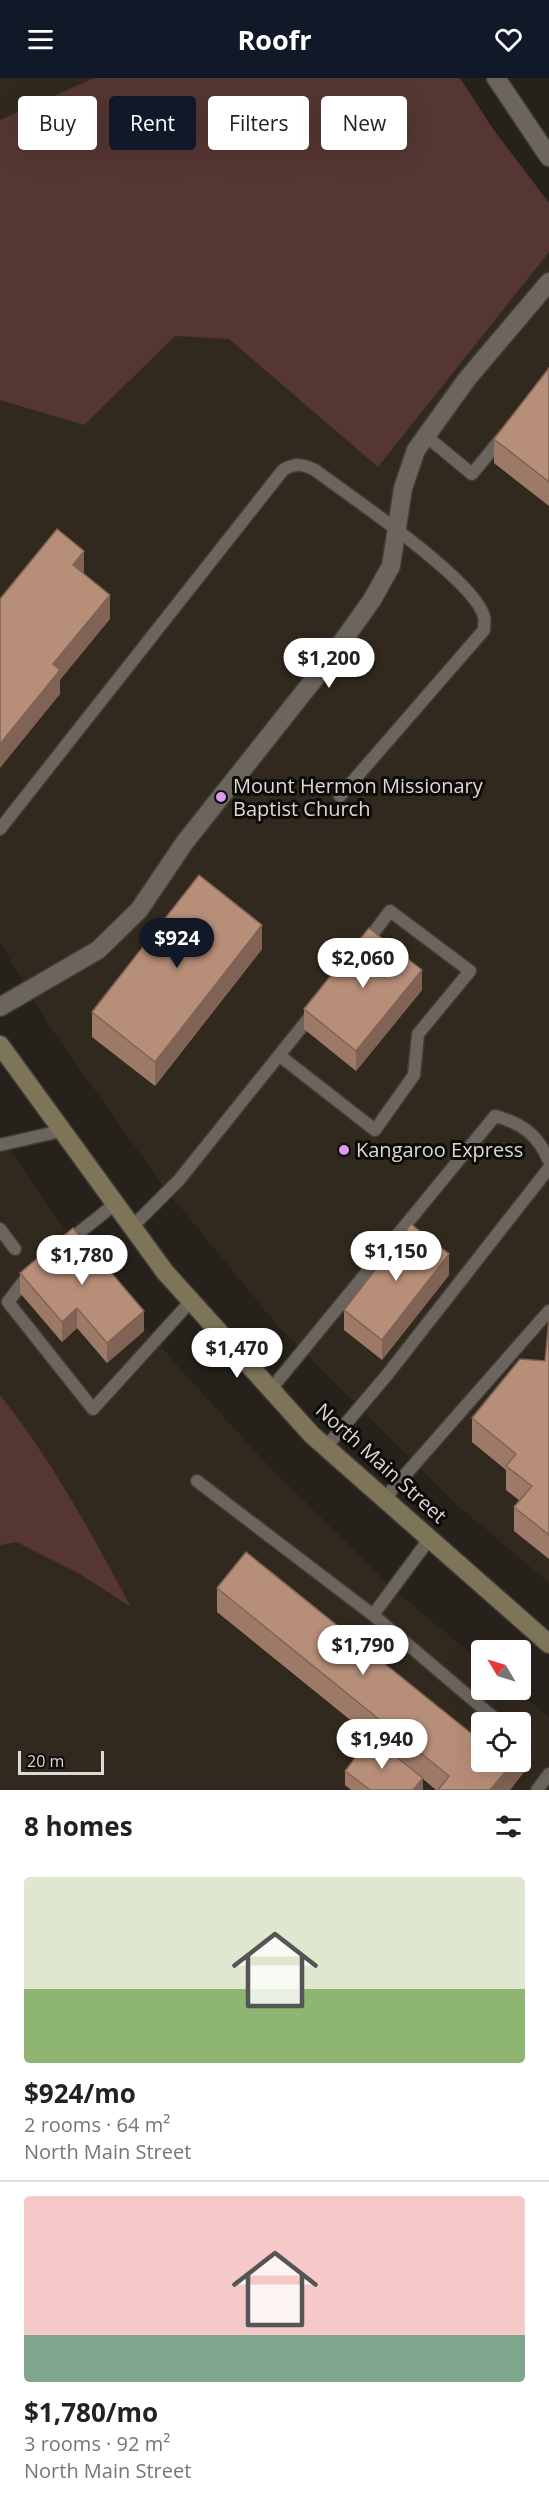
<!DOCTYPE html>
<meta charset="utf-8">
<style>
body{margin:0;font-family:"Open Sans",sans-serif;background:#f2f2f2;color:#222;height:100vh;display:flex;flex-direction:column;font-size:22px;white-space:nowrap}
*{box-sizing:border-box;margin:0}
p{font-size:20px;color:#767676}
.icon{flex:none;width:33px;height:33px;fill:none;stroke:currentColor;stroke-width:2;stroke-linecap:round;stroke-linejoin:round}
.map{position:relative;height:1712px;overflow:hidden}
.details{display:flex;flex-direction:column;background:#fff;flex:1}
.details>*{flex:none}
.banner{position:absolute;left:18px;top:18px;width:513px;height:54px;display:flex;gap:12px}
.needle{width:39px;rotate:308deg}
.fabs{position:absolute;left:471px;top:1562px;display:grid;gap:12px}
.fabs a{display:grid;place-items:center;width:60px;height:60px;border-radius:6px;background:#fff;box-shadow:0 6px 24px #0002;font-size:30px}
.scale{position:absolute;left:18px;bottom:15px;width:86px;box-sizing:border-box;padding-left:6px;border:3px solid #ddd9d5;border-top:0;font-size:16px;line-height:21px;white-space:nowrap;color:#ddd9d5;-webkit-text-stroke:4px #0d0b08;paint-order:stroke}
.price{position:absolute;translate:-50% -51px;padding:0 14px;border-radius:21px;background:#fff;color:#222;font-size:20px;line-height:39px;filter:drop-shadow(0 2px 3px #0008)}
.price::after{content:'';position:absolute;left:50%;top:36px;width:18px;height:14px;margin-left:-9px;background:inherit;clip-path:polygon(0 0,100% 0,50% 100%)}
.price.active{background:#111827;color:#fff}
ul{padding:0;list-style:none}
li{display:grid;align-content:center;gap:12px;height:318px;padding:0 24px}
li+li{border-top:2px solid #e0e0e0}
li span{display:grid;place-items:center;height:186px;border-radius:6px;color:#555}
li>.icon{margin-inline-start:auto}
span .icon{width:108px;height:108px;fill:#fffc;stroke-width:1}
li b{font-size:26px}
h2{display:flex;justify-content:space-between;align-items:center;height:72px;padding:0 24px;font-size:26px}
.tag{padding:0 21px;border-radius:6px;background:#fff;box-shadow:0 6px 24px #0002;font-size:21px;line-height:54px}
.tag.active{background:#111827;color:#fff}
header{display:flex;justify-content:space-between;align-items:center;height:78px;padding:0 24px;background:#111827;color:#fff;font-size:27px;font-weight:700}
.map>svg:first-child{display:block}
</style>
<header><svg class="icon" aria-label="menu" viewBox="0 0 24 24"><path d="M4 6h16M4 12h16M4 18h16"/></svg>Roofr<svg class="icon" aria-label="heart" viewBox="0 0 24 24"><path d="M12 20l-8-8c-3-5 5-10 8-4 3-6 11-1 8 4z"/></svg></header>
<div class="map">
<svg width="549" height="1712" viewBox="0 0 549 1712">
<rect width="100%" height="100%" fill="#26211b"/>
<path fill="#32291e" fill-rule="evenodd" d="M0 0H460L493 51 549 125V1505L456 1426 277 1247 163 1108 47 945 0 864Z
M0 1058 76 1168 174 1284 263 1382 392 1510 481 1584 482 1611H515L549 1639V1712H0ZM482 1644H520V1683H482Z"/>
<path fill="#553632" d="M94 0H460L493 51 549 125V174L378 389 229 261 175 258 84 347 0 322V42Z
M0 1317C52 1382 92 1457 131 1529L80 1496 17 1464 0 1467Z"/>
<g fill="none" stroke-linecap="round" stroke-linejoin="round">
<defs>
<path id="lane" d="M426 358 472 396 504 357
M0 751 283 392C295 385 303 386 315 392 348 417 477 503 484 539 485 542 484 548 484 552L340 718
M280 978 375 1052 414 997 418 956 470 893 390 833 365 866
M0 1067 61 1053
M132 1149 179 1102 313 935
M0 1151 15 1171
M66 1165 115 1126
M30 1195 8 1224 93 1331 191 1223
M271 1311 495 1038C522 1045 538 1057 549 1083
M326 1369 387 1297 549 1090
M197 1403 373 1537
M384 1421 549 1233
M430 1460 373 1537 499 1644
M537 1712 549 1696"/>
<path id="street" d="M496 0 549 79
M0 929 98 872 139 832 185 764 327 585 372 522 391 488 403 410 416 372 467 301 549 204"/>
<path id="secondary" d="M0 967 165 1194 312 1357 549 1566"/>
</defs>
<use href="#lane" stroke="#403c38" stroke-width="15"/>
<use href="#street" stroke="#403c38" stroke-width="21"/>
<use href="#secondary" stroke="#403c38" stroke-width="21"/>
<use href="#lane" stroke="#6b655e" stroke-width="12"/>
<use href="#street" stroke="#6b655e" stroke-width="18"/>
<use href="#secondary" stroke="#7e7457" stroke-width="18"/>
</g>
<path fill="#9d7a67" d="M549 290V428L494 385V361Z
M262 871 155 1008 92 959V934Z
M422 912 356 993 304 951V931Z
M20 1195 144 1253 107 1285 77 1250 62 1264 20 1215Z
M449 1197 382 1282 344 1252V1232Z
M549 1241V1481L514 1453V1429L520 1423 506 1412V1392L472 1364V1340L545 1283Z
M217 1510 477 1660 530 1686 510 1712H436L423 1701V1712H351L345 1707V1693L375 1662 217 1534Z"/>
<path fill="#806354" d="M84 473V497L73 487Z
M110 517V541L60 602V616L0 690V666L53 586Z
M262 847V871L155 1008V984Z
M422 892V912L356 993V973Z
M449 1176V1197L382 1282V1262Z
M77 1230V1250L62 1264V1244Z
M144 1233V1253L107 1285V1265Z
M530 1662V1686L510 1712H490L514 1683H520V1675Z
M423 1700V1712H413Z"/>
<path fill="#b78e78" stroke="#806354" stroke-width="1.5" d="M549 290V404L494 361Z
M57 451 84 473 73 487 110 517 53 586 60 592 0 666V521Z
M199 797 262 847 155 984 92 934Z
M369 850 422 892 356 973 304 931Z
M411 1146 449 1176 382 1262 344 1232Z
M73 1150 144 1233 107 1265 77 1230 62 1244 20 1195Z
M549 1241V1457L514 1429 532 1408 506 1388 516 1376 472 1340 520 1281 545 1283Z
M246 1474 477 1660 482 1654V1683H514L490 1712H438L449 1698 217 1510Z
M497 1635 508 1644H490Z
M520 1654 530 1662 520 1675Z
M371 1659 423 1700 413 1712H370L345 1693Z"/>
<g fill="#dd99f3" stroke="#0d0b08" stroke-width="2">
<circle cx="221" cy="719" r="6"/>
<circle cx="344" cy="1072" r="6"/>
</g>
<g text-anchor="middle" stroke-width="6" stroke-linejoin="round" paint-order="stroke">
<g font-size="20" fill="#ddd9d5" stroke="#0d0b08" text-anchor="start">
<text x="233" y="715">Mount Hermon Missionary<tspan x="233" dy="23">Baptist Church</tspan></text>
<text x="356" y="1079">Kangaroo Express</text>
</g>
<g font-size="20" fill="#ddd9d5" stroke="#0d0b08">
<text transform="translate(381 1385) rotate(42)" y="7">North Main Street</text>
</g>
</g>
</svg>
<div class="fabs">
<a><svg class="needle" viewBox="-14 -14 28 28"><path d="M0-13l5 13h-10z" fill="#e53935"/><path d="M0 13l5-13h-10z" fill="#767676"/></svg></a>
<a><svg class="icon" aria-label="locate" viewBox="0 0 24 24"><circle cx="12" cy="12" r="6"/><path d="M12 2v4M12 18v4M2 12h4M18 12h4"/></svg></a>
</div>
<div class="scale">20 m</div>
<b class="price" style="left:329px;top:611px">$1,200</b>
<b class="price active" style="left:177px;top:891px">$924</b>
<b class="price" style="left:363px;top:911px">$2,060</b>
<b class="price" style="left:396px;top:1204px">$1,150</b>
<b class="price" style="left:82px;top:1208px">$1,780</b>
<b class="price" style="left:237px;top:1301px">$1,470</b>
<b class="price" style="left:363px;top:1598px">$1,790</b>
<b class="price" style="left:382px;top:1692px">$1,940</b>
<div class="banner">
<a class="tag">Buy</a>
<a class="tag active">Rent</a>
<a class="tag">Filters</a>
<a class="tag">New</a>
</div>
</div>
<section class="details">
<h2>8 homes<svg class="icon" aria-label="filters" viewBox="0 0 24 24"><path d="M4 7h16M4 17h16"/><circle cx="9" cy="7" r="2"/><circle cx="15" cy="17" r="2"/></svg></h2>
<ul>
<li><span style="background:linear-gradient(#dfe7d0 60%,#8fb573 0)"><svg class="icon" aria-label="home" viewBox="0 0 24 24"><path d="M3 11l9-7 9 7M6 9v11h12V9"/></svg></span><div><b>$924/mo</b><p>2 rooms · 64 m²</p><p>North Main Street</p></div></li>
<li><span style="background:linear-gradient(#f6c9c9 75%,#7fa58c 0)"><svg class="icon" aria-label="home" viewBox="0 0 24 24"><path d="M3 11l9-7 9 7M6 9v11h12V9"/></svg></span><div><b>$1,780/mo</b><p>3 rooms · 92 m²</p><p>North Main Street</p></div></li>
</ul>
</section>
